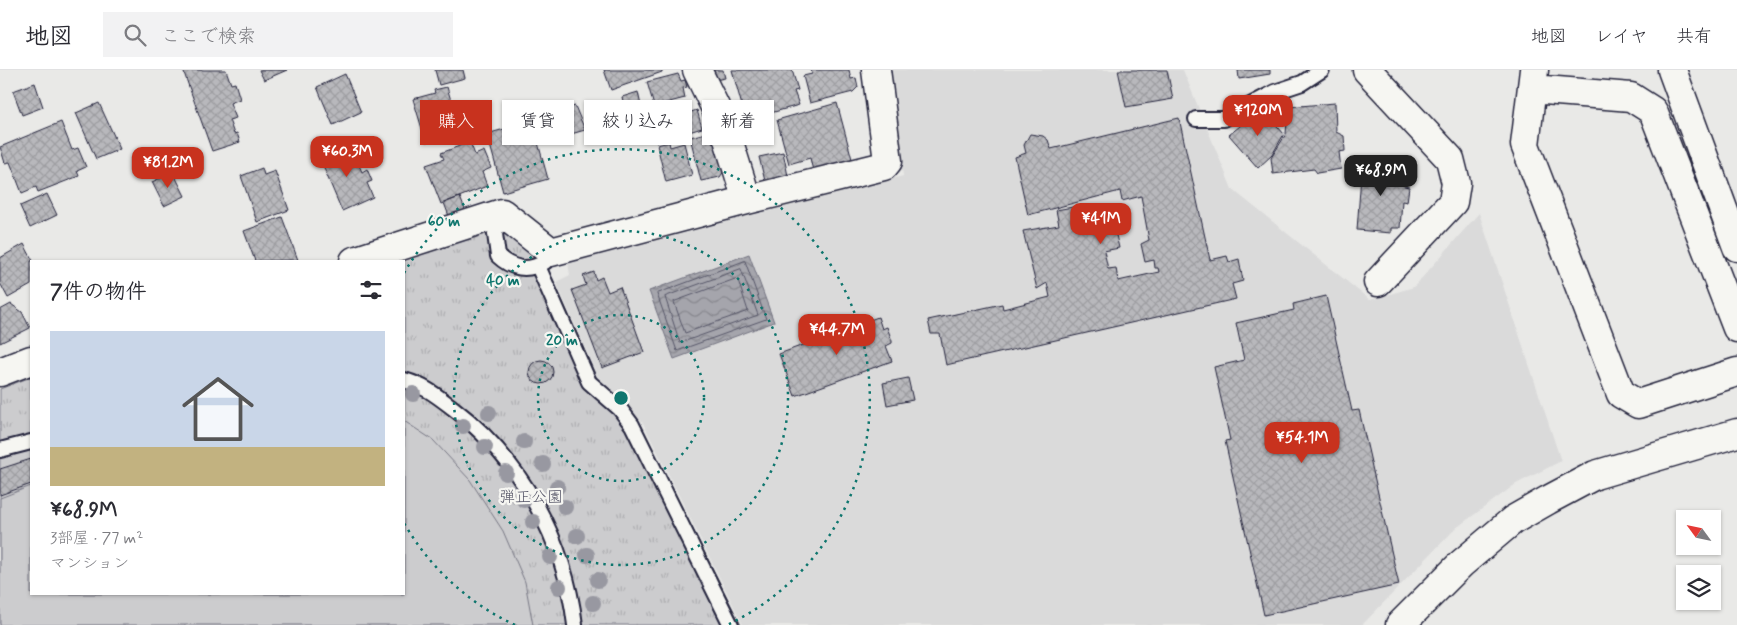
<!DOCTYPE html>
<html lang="ja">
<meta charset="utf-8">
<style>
body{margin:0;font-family:Mynerve,"Klee One",sans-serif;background:#f2f2f3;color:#2b2b33;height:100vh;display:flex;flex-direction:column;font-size:19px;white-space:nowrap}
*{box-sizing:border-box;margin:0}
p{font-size:16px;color:#7c7c81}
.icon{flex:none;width:28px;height:28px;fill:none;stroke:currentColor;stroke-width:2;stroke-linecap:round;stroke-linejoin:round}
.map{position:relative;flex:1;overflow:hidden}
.sheet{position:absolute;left:30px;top:190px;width:375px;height:335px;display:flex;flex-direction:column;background:#fff;border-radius:0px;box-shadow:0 1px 4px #0004}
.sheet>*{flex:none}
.banner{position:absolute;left:420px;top:30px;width:475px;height:45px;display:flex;gap:10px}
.needle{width:32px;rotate:303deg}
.tools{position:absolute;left:1676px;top:440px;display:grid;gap:10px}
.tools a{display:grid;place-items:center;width:45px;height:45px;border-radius:0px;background:#fff;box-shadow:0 1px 4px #0004;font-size:25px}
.price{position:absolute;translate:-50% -42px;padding:0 11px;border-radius:10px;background:#c8321e;color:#fff;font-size:16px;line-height:32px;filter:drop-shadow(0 1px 2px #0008)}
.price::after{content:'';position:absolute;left:50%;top:30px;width:15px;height:11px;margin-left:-8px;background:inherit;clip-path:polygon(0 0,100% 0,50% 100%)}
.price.selected{background:#222;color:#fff}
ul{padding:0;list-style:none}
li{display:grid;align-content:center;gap:10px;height:265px;padding:0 20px}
li span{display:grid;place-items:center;height:155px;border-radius:0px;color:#555}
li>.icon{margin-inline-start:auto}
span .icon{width:90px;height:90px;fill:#fffc;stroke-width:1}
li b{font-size:21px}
h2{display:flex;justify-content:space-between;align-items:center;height:60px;padding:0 20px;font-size:21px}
.chip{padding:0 18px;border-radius:0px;background:#fff;box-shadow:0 1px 4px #0004;font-size:18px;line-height:45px}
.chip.selected{background:#c8321e;color:#fff}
header{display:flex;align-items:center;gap:30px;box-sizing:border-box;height:70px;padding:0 25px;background:#fff;border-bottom:1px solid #e1e1e2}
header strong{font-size:24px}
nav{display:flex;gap:28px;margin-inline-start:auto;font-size:18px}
.search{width:350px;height:45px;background:#f2f2f3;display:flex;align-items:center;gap:12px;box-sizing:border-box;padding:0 18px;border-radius:0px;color:#7c7c81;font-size:19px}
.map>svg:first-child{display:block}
</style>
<header>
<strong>地図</strong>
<div class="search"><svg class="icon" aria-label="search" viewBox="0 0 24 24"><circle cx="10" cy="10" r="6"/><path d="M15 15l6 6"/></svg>ここで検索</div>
<nav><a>地図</a><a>レイヤ</a><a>共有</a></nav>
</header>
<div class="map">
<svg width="1737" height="555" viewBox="0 0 1737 555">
<defs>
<pattern id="grass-tufts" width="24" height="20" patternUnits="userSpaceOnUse" patternTransform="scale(1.25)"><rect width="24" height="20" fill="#ccccce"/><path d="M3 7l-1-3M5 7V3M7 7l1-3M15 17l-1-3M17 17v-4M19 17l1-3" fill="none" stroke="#afafb2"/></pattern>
<pattern id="water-waves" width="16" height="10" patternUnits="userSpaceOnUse" patternTransform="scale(1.25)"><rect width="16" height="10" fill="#a5a5ac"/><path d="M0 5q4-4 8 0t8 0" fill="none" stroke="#86868d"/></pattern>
<pattern id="building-cross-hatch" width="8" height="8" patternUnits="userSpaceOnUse" patternTransform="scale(1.25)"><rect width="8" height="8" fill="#b8b8bc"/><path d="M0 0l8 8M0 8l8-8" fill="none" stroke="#9e9ea2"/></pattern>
</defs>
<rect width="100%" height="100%" fill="#e9e9e7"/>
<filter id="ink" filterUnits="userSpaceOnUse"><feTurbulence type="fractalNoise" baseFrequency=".02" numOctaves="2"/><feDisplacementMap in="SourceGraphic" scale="10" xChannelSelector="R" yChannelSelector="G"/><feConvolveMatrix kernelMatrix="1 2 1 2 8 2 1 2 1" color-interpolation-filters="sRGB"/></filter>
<g filter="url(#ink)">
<path fill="#dadada" d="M889 0H1183L1232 119 1370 230 1414 217 1479 143 1561 391 1516 414 1456 458 1362 555H743L643 353 598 307 556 212 570 205 568 193 903 106Z"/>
<path fill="url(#grass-tufts)" stroke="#777784" d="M504 155 536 181 553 209 597 308 642 358 741 555H0V319L31 307V524H404V191H389Z"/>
<path fill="#ccccce" stroke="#777784" d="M404 351 433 370 470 410 503 461 525 512 533 555H0V428L31 416V524H404Z"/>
<path fill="url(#water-waves)" stroke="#71717f" d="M749 184 774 252 674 289 649 221Z"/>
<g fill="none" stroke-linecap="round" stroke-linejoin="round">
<path stroke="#565668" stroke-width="1" d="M745 191 766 249 677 281 657 224Z
M741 199 758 245 680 273 665 227Z
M736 209 738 210 748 241 685 263 674 232Z"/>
</g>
<path fill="url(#building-cross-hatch)" stroke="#22223b" d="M183 0H226L231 14 235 13 240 29 230 33 236 48 229 50 234 64 237 63 240 72 212 81Z
M259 0H287L264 10Z
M435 0H463L465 8 439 15Z
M604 0H662V2L611 20Z
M704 0H723L725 8 710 11Z
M732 0H792L798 20 794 21 799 35 746 50Z
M811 0H849L851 9 856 8 858 17 853 22 810 33 803 6 812 4Z
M1118 0H1167L1173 29 1126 37Z
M1238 0H1270V4L1239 9Z
M345 4 361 42 333 55 317 17Z
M678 4 681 11 685 10 687 17 683 18 685 28 654 36 647 12Z
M35 13 43 37 22 45 13 21Z
M447 17 460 62 426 72 413 29 435 23 434 20Z
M638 22 647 63 621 70 614 37 624 35 622 27Z
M99 33 120 79 96 89 76 43Z
M837 33 852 89 813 101 810 88 789 94 777 50Z
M1335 33 1336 62 1344 66 1345 81 1339 82 1341 99 1317 103 1314 99 1273 104 1271 88 1286 64 1288 37Z
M575 36 585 60 543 72 536 48Z
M1262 38 1284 64 1272 85 1258 98 1229 65Z
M677 40 679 46 697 40 702 58 656 72 649 49Z
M1179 48 1210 190 1227 186 1229 192 1239 189 1243 211 1232 214 1236 229 946 295 940 264H931L928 250 1002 234 1003 239 1050 227 1047 213 1037 219 1023 161 1059 155 1056 140 1073 137 1076 150 1110 140 1119 178 1104 181 1108 199 1116 198 1118 211 1159 202 1158 198H1155L1154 190 1145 192 1141 174 1149 170 1141 126 1122 131 1120 121 1028 145 1015 87 1026 83 1024 75 1030 64 1043 66 1048 70 1051 79Z
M532 51 548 109 503 122 487 64Z
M61 52 72 80 78 78 86 97 77 101 79 106 38 122 36 117 22 123 10 92 5 93 0 77Z
M710 62 713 73H716L724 101 720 107 701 111 690 67Z
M470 72 475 85 484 81 491 98 482 102 487 116 441 134 426 95 444 89 441 83Z
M669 72 670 77 684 73 692 105 666 112 657 75Z
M350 75 362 102 367 99 372 111 367 113 373 127 342 141 320 89Z
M783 82 788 106 765 111 759 87Z
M1362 92 1406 96 1404 116 1409 117 1407 132 1402 131 1400 158H1391V163L1357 160Z
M262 98 264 105 275 101 289 140 257 152 241 106Z
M173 102 185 126 164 136 152 112Z
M47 124 57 145 30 158 20 136Z
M460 127 465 140 449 146 444 133Z
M282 147 298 190 255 191 244 161Z
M24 174 33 191H31V215L8 228 0 213V188Z
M594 202 596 210 602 207 608 222 620 217 644 282 602 298 572 220 586 215 583 206Z
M1326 226 1352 341 1359 340 1399 515 1264 545 1225 371 1230 370 1214 297 1244 290 1236 253 1294 240 1293 234Z
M11 234 22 242 30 258 0 273V240Z
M878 247 882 259 887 257 892 271V273L886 276 892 291 795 326 779 284Z
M529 302a12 12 0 1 1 24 0a12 12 0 1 1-24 0Z
M908 308 913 330 887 335 883 313Z
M31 389V414L0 425V399Z"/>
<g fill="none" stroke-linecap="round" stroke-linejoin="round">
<defs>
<path id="service" d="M1196 49H1224L1275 22 1302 13 1322 0
M502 143 495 164 498 186C512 199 527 202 545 192
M538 196 589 312 620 339 632 355 731 555
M404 310C425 316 436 325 453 338 521 390 565 470 575 555
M0 380 31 372"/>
<path id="minor" d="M697 0 723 53 747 130
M1367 0 1450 89 1456 113 1453 132 1378 212
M1534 0 1525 75 1621 324 1638 334 1737 302
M1672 0 1737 177
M1532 19 1631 27 1653 41 1737 258
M354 191 502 143 551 182 747 130 884 96 888 91 876 0
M0 302 31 290"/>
<path id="tertiary" d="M1400 555 1461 494 1513 450 1548 430 1595 405 1737 363"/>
</defs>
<use href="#service" stroke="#22223b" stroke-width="18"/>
<use href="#minor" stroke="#22223b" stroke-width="31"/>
<use href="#tertiary" stroke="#22223b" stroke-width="31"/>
<use href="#service" stroke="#f6f6f2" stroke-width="14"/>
<use href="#minor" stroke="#f6f6f2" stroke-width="28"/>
<use href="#tertiary" stroke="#f6f6f2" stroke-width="28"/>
</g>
<g fill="#9898a1">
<circle cx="413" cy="324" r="8"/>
<circle cx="489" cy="343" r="8"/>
<circle cx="463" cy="356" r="8"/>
<circle cx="524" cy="372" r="8"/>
<circle cx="485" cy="377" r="8"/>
<circle cx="543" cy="394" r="8"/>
<circle cx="506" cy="403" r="8"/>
<circle cx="557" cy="417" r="8"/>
<circle cx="524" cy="430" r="8"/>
<circle cx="565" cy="437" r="8"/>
<circle cx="533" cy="452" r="8"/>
<circle cx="577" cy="466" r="8"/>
<circle cx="587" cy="485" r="8"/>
<circle cx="550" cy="487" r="8"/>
<circle cx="598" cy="510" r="8"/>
<circle cx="559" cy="517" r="8"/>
<circle cx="593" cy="533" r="8"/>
</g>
</g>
<g fill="none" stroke="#0f766e" stroke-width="2.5" stroke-dasharray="2.5 5">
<circle cx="621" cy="328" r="83"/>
<circle cx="621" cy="328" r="167"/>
<path d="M515 555A250 250 0 0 1 404 453M404 203A250 250 0 1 1 727 555"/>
</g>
<g text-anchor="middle" stroke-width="4.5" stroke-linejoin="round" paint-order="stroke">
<g font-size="16" fill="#555567" stroke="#f6f6f2">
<text x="531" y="432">弾正公園</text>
</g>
</g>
<circle cx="621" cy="328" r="8" fill="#0f766e" stroke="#f6f6f2" stroke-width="2.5"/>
<g font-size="15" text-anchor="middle" font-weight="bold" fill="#0f766e" stroke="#f6f6f2" stroke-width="4.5" stroke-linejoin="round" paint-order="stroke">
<text x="444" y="156">60 m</text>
<text x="503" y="215">40 m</text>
<text x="562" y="275">20 m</text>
</g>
</svg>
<div class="tools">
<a><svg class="needle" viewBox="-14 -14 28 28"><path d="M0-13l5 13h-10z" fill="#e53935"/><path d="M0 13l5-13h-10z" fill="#7c7c81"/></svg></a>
<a><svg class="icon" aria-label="layers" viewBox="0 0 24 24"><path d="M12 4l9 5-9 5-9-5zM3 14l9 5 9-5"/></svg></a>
</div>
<b class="price" style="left:1258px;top:67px">¥120M</b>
<b class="price" style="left:347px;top:108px">¥60.3M</b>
<b class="price" style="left:168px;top:119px">¥81.2M</b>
<b class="price selected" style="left:1381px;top:127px">¥68.9M</b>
<b class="price" style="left:1101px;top:175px">¥41M</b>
<b class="price" style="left:837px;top:286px">¥44.7M</b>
<b class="price" style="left:1302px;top:394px">¥54.1M</b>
<div class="banner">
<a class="chip selected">購入</a>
<a class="chip">賃貸</a>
<a class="chip">絞り込み</a>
<a class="chip">新着</a>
</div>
<section class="sheet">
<h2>7件の物件<svg class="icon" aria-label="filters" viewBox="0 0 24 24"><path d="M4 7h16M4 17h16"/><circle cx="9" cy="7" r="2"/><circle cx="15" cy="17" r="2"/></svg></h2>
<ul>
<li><span style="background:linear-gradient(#c9d6e8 75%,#c2b280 0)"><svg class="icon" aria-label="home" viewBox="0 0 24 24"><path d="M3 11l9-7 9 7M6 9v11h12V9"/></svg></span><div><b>¥68.9M</b><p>3部屋 · 77 m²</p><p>マンション</p></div></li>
</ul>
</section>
</div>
